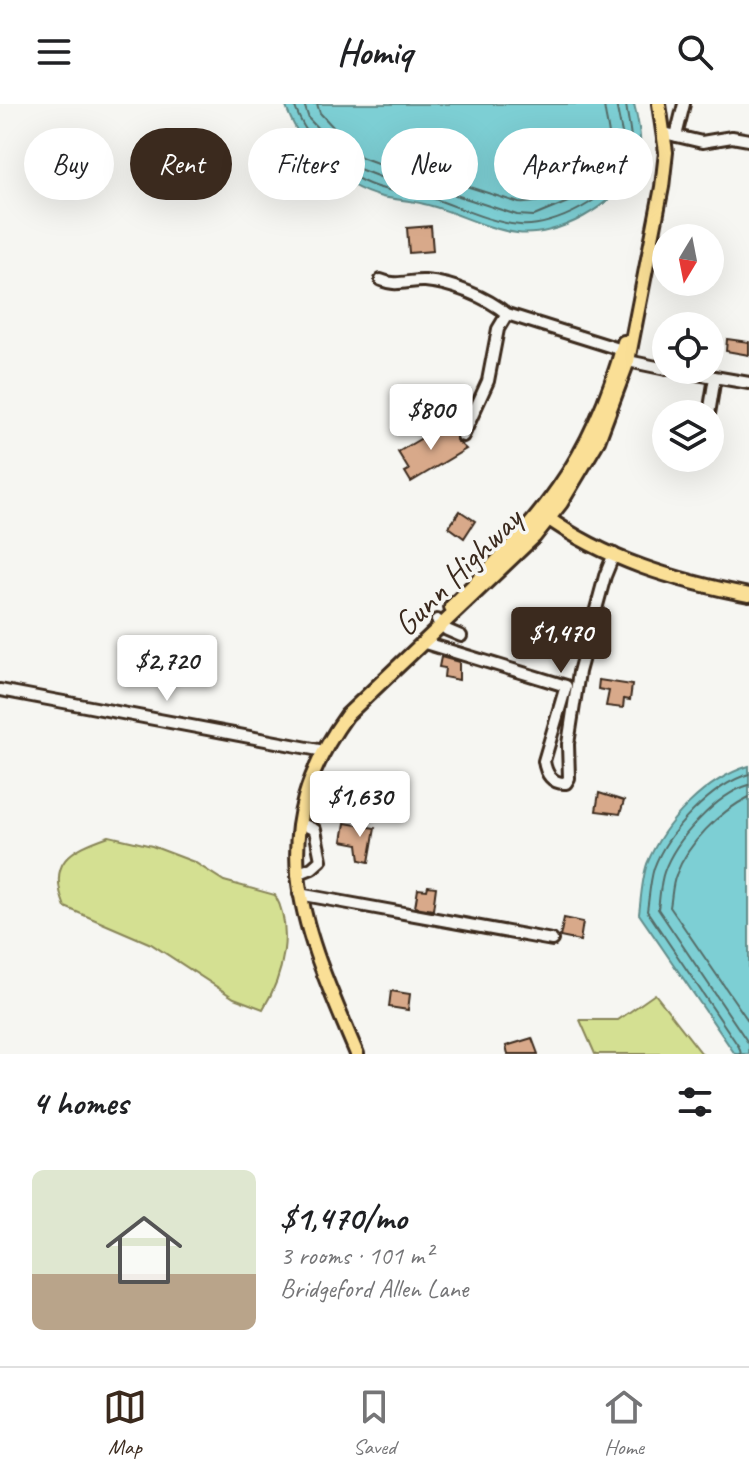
<!DOCTYPE html>
<meta charset="utf-8">
<style>
body{margin:0;font-family:Caveat,sans-serif;background:#f2f2f2;color:#202124;height:100vh;display:flex;flex-direction:column;font-size:30px;white-space:nowrap}
*{box-sizing:border-box;margin:0}
p{font-size:26px;color:#757577}
.icon{flex:none;width:44px;height:44px;fill:none;stroke:currentColor;stroke-width:2;stroke-linecap:round;stroke-linejoin:round}
.map{position:relative;height:950px;overflow:hidden}
.drawer{display:flex;flex-direction:column;background:#fff;flex:1}
.drawer>*{flex:none}
.hud{position:absolute;left:24px;top:24px;width:702px;height:72px;display:flex;gap:16px}
.needle{width:52px;rotate:190deg}
.controls{position:absolute;left:652px;top:120px;display:grid;gap:16px}
.controls a{display:grid;place-items:center;width:72px;height:72px;border-radius:50%;background:#fff;box-shadow:0 8px 32px #0002;font-size:40px}
.price{position:absolute;translate:-50% -68px;padding:0 18px;border-radius:8px;background:#fff;color:#222;font-size:26px;line-height:52px;filter:drop-shadow(0 2px 4px #0008)}
.price::after{content:'';position:absolute;left:50%;top:48px;width:24px;height:18px;margin-left:-12px;background:inherit;clip-path:polygon(0 0,100% 0,50% 100%)}
.price.active{background:#3b2a1e;color:#fff}
ul{padding:0;list-style:none}
li{display:flex;align-items:center;gap:24px;height:200px;padding:0 32px}
li+li{border-top:2px solid #e0e0e0}
li span{display:grid;place-items:center;flex:none;width:224px;height:160px;border-radius:12px;color:#555}
li>.icon{margin-inline-start:auto}
span .icon{width:96px;height:96px;fill:#fffc;stroke-width:1}
li b{font-size:34px}
h2{display:flex;justify-content:space-between;align-items:center;height:96px;padding:0 32px;font-size:34px}
.chip{padding:0 28px;border-radius:36px;background:#fff;box-shadow:0 8px 32px #0002;font-size:28px;line-height:72px}
.chip.active{background:#3b2a1e;color:#fff}
header{display:flex;justify-content:space-between;align-items:center;height:104px;padding:0 32px;background:#fff;font-size:36px;font-weight:800}
.tabs{display:flex;justify-content:space-around;align-items:center;height:112px;border-top:2px solid #e0e0e0;background:#fff;font-size:22px;color:#757577}
.tabs a{display:grid;justify-items:center;gap:4px}
.tabs .active{color:#3b2a1e}
.map>svg:first-child{display:block}
</style>
<header><svg class="icon" aria-label="menu" viewBox="0 0 24 24"><path d="M4 6h16M4 12h16M4 18h16"/></svg>Homiq<svg class="icon" aria-label="search" viewBox="0 0 24 24"><circle cx="10" cy="10" r="6"/><path d="M15 15l6 6"/></svg></header>
<div class="map">
<svg width="749" height="950" viewBox="0 0 749 950">
<rect width="100%" height="100%" fill="#f6f6f2"/>
<filter id="ink" filterUnits="userSpaceOnUse"><feTurbulence type="fractalNoise" baseFrequency=".0125" numOctaves="2"/><feDisplacementMap in="SourceGraphic" scale="16" xChannelSelector="R" yChannelSelector="G"/><feConvolveMatrix kernelMatrix="1 2 1 2 8 2 1 2 1" color-interpolation-filters="sRGB"/></filter>
<g filter="url(#ink)">
<path fill="#d4e092" stroke="#888558" stroke-width="2" d="M109 732 152 742 194 758 224 777 275 791C294 825 283 873 263 905L234 894 151 840 65 803C47 758 69 746 109 732Z
M655 890 702 950H595L580 916H618Z"/>
<path fill="#7dcfd4" stroke="#638d8b" stroke-width="2" d="M285 0H634C639 20 645 46 634 65 615 102 557 134 517 129 485 125 455 107 424 100 410 96 396 96 382 93 338 82 299 42 285 0Z
M749 662V950H735L639 810C641 794 642 775 647 760 664 718 706 675 749 662Z"/>
<g fill="none" stroke-linecap="round" stroke-linejoin="round">
<path stroke="#556c67" stroke-width="2" d="M294 0C306 38 344 75 384 85 400 89 416 89 432 94 459 103 491 119 520 121 554 124 613 93 627 60 636 40 628 20 626 0
M304 0 309 15 354 63 385 75 428 82 517 111 534 112 587 90 617 57 622 29 616 0
M317 0 320 9 361 53 388 63 432 71 519 99C547 101 597 78 607 49 613 32 605 17 604 0
M749 681C717 690 675 736 664 768 660 779 660 793 658 805L749 940
M749 693C719 708 688 739 676 771 672 780 672 793 670 803L749 918
M741 950 739 943 647 807C649 794 650 777 654 764 667 728 712 681 749 670"/>
</g>
<path fill="#d8a98a" stroke="#3b2a1e" stroke-width="2" d="M431 122 433 147 409 149 407 124Z
M727 235 749 238V251L726 247Z
M449 318 456 328V336L466 345 411 378 405 368 409 366 398 348Z
M460 407 475 417 464 434 449 423Z
M441 553 459 558V576L444 573 445 564 439 563Z
M599 576 632 581 630 596 624 595 623 604 606 602 609 587 598 585Z
M599 689 624 697 620 710 596 707Z
M345 719 375 724 369 758 360 756 358 740 342 737Z
M428 782 436 783 433 806 415 803 418 785 427 786Z
M564 814 583 818 580 837 560 833Z
M391 887 410 890 408 906 389 903Z
M532 934 538 950H508L506 942Z"/>
<g fill="none" stroke-linecap="round" stroke-linejoin="round">
<defs>
<path id="minor" d="M664 29 702 38 732 33 749 36
M676 32 684 0
M381 176C397 183 409 176 425 177 451 179 487 193 507 210
M628 257 666 265
M674 266 749 279
M709 310 715 273
M463 332 488 277 498 225 507 210 622 246
M437 516 447 526 461 532
M425 539 566 582 544 657C546 670 552 680 566 679L569 674 568 640 579 568 605 472 614 450
M0 586 324 647
M297 770 312 764 321 756 315 726 300 719
M299 790 552 836"/>
<path id="major" d="M545 412C605 456 677 477 749 491
M451 503C539 417 591 360 624 238
M357 950C305 827 258 733 347 611L534 433 561 399 598 337 628 257 662 83 666 48 659 0"/>
</defs>
<use href="#minor" stroke="#3b2a1e" stroke-width="16"/>
<use href="#major" stroke="#3b2a1e" stroke-width="18"/>
<use href="#minor" stroke="#f6f6f2" stroke-width="10"/>
<use href="#major" stroke="#fadf96" stroke-width="12"/>
</g>
</g>
<g text-anchor="middle" stroke-width="7" stroke-linejoin="round" paint-order="stroke">
<g font-size="34" fill="#3b2a1e" stroke="#f6f6f2">
<text transform="translate(457 467) rotate(-45)" y="12">Gunn Highway</text>
</g>
</g>
</svg>
<div class="controls">
<a><svg class="needle" viewBox="-14 -14 28 28"><path d="M0-13l5 13h-10z" fill="#e53935"/><path d="M0 13l5-13h-10z" fill="#757577"/></svg></a>
<a><svg class="icon" aria-label="locate" viewBox="0 0 24 24"><circle cx="12" cy="12" r="6"/><path d="M12 2v4M12 18v4M2 12h4M18 12h4"/></svg></a>
<a><svg class="icon" aria-label="layers" viewBox="0 0 24 24"><path d="M12 4l9 5-9 5-9-5zM3 14l9 5 9-5"/></svg></a>
</div>
<b class="price" style="left:431px;top:348px">$800</b>
<b class="price active" style="left:561px;top:571px">$1,470</b>
<b class="price" style="left:167px;top:599px">$2,720</b>
<b class="price" style="left:360px;top:735px">$1,630</b>
<div class="hud">
<a class="chip">Buy</a>
<a class="chip active">Rent</a>
<a class="chip">Filters</a>
<a class="chip">New</a>
<a class="chip">Apartment</a>
</div>
</div>
<section class="drawer">
<h2>4 homes<svg class="icon" aria-label="filters" viewBox="0 0 24 24"><path d="M4 7h16M4 17h16"/><circle cx="9" cy="7" r="2"/><circle cx="15" cy="17" r="2"/></svg></h2>
<ul>
<li><span style="background:linear-gradient(#dfe7d0 65%,#b9a48a 0)"><svg class="icon" aria-label="home" viewBox="0 0 24 24"><path d="M3 11l9-7 9 7M6 9v11h12V9"/></svg></span><div><b>$1,470/mo</b><p>3 rooms · 101 m²</p><p>Bridgeford Allen Lane</p></div></li>
</ul>
</section>
<nav class="tabs">
<a class="active"><svg class="icon" aria-label="map" viewBox="0 0 24 24"><path d="M3 6l6-2 6 2 6-2v14l-6 2-6-2-6 2zM9 4v14M15 6v14"/></svg>Map</a>
<a><svg class="icon" aria-label="saved" viewBox="0 0 24 24"><path d="M7 4h10v16l-5-4-5 4z"/></svg>Saved</a>
<a><svg class="icon" aria-label="home" viewBox="0 0 24 24"><path d="M3 11l9-7 9 7M6 9v11h12V9"/></svg>Home</a>
</nav>
